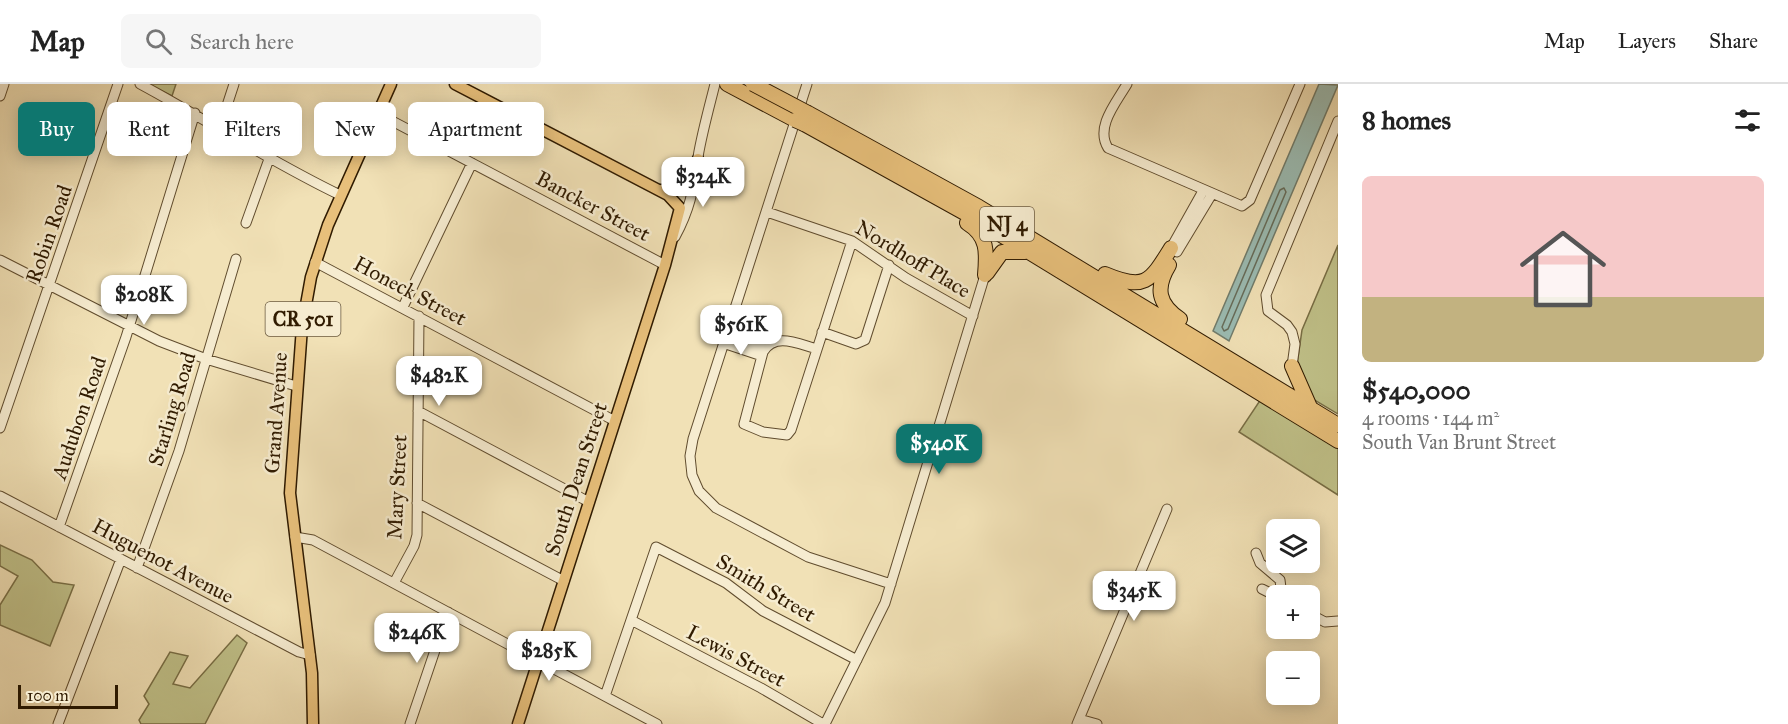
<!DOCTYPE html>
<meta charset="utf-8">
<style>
body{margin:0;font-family:"IM FELL Great Primer",serif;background:#f6f6f6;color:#222;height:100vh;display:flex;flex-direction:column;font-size:22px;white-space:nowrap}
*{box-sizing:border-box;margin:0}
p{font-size:20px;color:#767676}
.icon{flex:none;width:33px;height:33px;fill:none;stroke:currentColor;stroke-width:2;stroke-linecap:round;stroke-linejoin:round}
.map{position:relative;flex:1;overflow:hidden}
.sheet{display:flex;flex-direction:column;background:#fff;width:450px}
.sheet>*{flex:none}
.hud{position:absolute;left:18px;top:18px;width:570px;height:54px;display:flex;gap:12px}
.tools{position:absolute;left:1266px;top:435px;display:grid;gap:12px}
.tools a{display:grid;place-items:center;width:54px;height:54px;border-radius:9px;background:#fff;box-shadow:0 3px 15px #0003;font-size:30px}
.scale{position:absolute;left:18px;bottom:15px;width:100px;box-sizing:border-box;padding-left:6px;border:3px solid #301b01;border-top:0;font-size:16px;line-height:21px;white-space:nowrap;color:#301b01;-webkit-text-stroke:4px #f6ecd0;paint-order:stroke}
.price{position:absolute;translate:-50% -51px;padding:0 14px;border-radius:12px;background:#fff;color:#222;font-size:20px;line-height:39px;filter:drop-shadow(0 2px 3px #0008)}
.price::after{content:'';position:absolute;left:50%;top:36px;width:18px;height:14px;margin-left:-9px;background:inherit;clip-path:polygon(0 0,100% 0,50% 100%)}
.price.active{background:#0f766e;color:#fff}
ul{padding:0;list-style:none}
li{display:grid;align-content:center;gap:12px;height:318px;padding:0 24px}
li span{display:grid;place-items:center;height:186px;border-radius:9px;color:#555}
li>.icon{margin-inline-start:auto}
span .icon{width:108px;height:108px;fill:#fffc;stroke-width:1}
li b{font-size:26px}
h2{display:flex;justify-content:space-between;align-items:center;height:72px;padding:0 24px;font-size:26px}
.chip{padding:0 21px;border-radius:9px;background:#fff;box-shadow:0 3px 15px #0003;font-size:21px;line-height:54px}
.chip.active{background:#0f766e;color:#fff}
header{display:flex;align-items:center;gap:36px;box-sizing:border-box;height:84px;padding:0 30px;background:#fff;border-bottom:2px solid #e0e0e0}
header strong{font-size:28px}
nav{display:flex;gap:33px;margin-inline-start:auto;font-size:21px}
.search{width:420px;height:54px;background:#f6f6f6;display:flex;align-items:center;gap:15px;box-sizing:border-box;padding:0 21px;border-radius:9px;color:#767676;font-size:22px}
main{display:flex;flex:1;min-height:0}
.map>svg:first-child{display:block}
</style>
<header>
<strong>Map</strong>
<div class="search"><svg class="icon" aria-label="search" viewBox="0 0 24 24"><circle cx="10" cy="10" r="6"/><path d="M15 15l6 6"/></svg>Search here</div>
<nav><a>Map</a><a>Layers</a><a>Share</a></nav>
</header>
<main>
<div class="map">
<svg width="1338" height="640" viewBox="0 0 1338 640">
<rect width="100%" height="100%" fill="#f1e1b6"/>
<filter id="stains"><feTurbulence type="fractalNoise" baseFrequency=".00333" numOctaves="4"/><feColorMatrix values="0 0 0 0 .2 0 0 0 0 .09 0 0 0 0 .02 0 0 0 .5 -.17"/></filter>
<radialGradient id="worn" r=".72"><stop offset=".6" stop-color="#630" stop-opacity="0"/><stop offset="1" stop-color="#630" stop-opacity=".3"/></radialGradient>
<path fill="#c0c189" stroke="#786e45" stroke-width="1.5" d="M148 0H176L172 12Z
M1338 161V330L1311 314 1296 288 1302 246Z
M1263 312 1338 357V411L1239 348Z
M0 461 32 476 53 498 74 501 50 562 0 541V521L18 492 0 482Z
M237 551 247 559 205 640H141L139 636 149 620 144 612 170 568 188 572 173 600 190 604Z"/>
<path fill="#9bbcb3" stroke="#707c6c" stroke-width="1.5" d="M1319 0 1338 1 1229 257 1213 247Z"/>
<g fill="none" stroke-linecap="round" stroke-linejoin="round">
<path stroke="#666c5a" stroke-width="1.5" d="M1284 104 1286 108 1228 245 1224 247 1222 243 1280 106Z"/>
<defs>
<path id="minor" d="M140 0C207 36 271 78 340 111
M807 0 693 355 690 372 692 391 699 407 716 424 808 473 891 500
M1127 0C1116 19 1095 43 1108 64L1242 122 1250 116 1300 0
M0 12 4 0
M377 29 665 181
M220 43 234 0
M767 128 852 157 906 194 973 232
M246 139 269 75
M675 153C691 123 693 106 698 73 702 49 709 24 715 0
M1171 164 1203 107
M1177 168 1212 110
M0 176 159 257 206 275 296 302
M315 178 615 337
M403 223 472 79
M822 248 856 260 865 256 889 181
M726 252 764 265
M723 259 762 272
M817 265C798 260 775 248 763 268L744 340 763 348 787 351 791 346 852 157
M1292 282 1295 260 1292 248 1287 241 1268 227 1266 211 1338 37
M418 327 589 418
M0 344 118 0
M0 412 299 568 310 571
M417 419 564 497
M59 443 126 253 195 29
M295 453 313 456 657 640
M1256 469 1260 479 1280 496 1282 512
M137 484 179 367 236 175
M394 499 414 462 417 451 419 232
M1262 505 1276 512
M1310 530 1325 538 1338 537
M631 536 761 604 823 640
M605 612 656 463 726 499 763 527 857 576
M1079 635 1097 640
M58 640 121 475
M410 640 448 528
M825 640 885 519 985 191
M1077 640 1167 425"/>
<path id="major" d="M455 0 668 111 680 124 665 181 518 640
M661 106C685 105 689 95 698 75
M313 640 312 589 290 409 302 243 311 193 328 141 391 0"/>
<path id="highway" d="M727 0 795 36
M808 29 979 123 1338 341
M804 40 970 132 1338 357
M967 139C988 152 987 168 985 191
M1169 181C1155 204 1158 220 1180 235
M987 189 1002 168H1025
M1105 190C1145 207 1150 198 1171 164
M1292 282 1310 323"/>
</defs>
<use href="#minor" stroke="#604c2e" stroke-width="11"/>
<use href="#major" stroke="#301b01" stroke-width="13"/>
<use href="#highway" stroke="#301b01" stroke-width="16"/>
<use href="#minor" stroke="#f6ecd0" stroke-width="9"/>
<use href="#major" stroke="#e8c07b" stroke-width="10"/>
<use href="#highway" stroke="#e8c07b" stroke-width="14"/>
<defs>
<path id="highway-bridge" d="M753 0 808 29
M795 36 804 40"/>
</defs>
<use href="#highway-bridge" stroke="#301b01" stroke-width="16" stroke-linecap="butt"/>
<use href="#highway-bridge" stroke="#e8c07b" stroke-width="14"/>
</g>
<g text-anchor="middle" stroke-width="5" stroke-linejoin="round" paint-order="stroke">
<g fill="#f6ecd0" stroke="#6b5a3f" stroke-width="1.5">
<rect x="980" y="123" width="54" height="34" rx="4.5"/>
<rect x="265.5" y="218" width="75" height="34" rx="4.5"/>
</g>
<g font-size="20" font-weight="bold" fill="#301b01">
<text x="1007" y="147">NJ 4</text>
<text x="303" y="242">CR 501</text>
</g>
<g font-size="21" fill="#301b01" stroke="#f6ecd0">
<text transform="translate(593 122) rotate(28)" y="7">Bancker Street</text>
<text transform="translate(49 150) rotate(-71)" y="7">Robin Road</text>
<text transform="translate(913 175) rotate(31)" y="7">Nordhoff Place</text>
<text transform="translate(410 207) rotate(28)" y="7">Honeck Street</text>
<text transform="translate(172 325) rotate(-73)" y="7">Starling Road</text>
<text transform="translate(276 329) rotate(-86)" y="7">Grand Avenue</text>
<text transform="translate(79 334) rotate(-71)" y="7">Audubon Road</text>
<text transform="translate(576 395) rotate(-72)" y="7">South Dean Street</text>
<text transform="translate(397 403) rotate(-87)" y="7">Mary Street</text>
<text transform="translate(163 477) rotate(28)" y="7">Huguenot Avenue</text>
<text transform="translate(766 504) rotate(31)" y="7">Smith Street</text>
<text transform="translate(736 572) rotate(28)" y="7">Lewis Street</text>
</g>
</g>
<rect width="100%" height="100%" filter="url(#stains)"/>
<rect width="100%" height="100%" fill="url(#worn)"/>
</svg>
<div class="tools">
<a><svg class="icon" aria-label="layers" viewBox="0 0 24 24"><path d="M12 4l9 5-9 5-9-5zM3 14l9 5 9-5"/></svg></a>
<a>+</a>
<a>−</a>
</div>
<div class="scale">100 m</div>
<b class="price" style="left:703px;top:124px">$324K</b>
<b class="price" style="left:144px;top:242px">$208K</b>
<b class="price" style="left:741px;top:272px">$561K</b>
<b class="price" style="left:439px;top:323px">$482K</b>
<b class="price active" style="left:939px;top:391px">$540K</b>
<b class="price" style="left:1134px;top:538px">$345K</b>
<b class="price" style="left:417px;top:580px">$246K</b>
<b class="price" style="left:549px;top:598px">$285K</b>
<div class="hud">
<a class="chip active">Buy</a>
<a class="chip">Rent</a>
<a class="chip">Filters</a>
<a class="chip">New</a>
<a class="chip">Apartment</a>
</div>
</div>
<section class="sheet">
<h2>8 homes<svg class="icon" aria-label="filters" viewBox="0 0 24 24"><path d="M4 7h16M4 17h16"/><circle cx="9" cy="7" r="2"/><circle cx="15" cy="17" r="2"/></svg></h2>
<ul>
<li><span style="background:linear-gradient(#f6c9c9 65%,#c2b280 0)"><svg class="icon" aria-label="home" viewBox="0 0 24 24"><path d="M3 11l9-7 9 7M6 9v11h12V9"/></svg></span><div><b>$540,000</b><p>4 rooms · 144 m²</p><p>South Van Brunt Street</p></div></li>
</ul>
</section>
</main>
